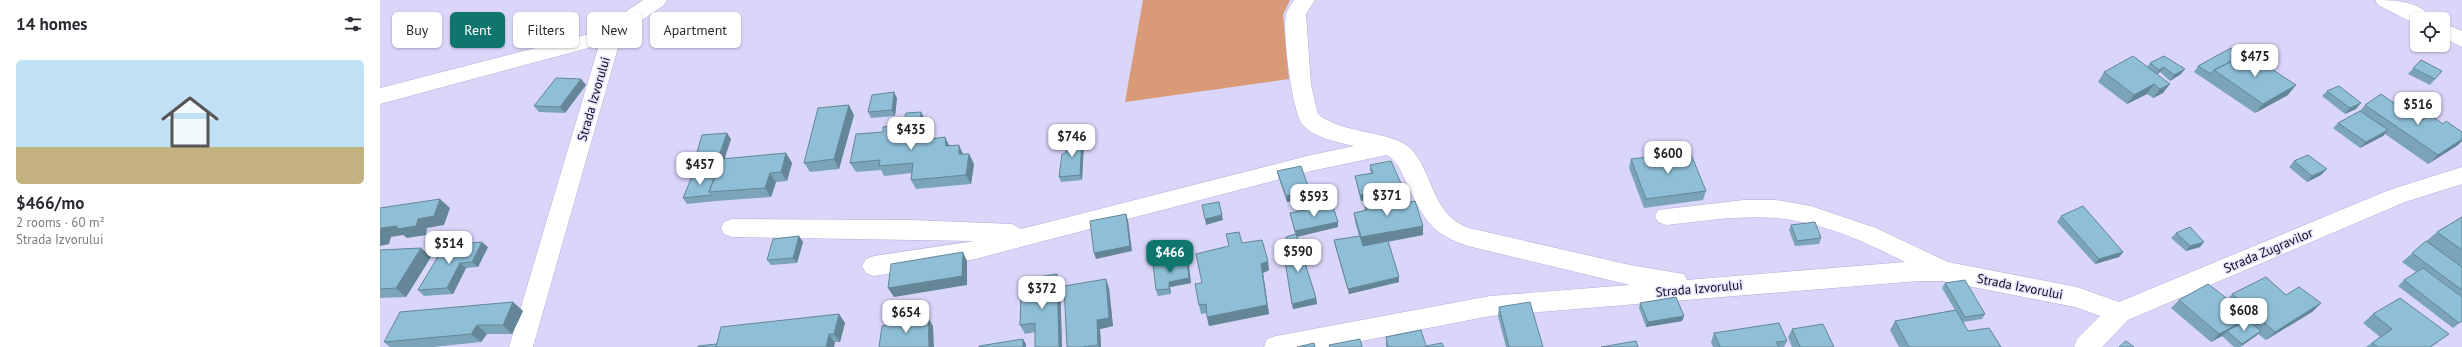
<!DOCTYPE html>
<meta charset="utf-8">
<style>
body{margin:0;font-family:"PT Sans",sans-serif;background:#f2f2f3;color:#2b2b33;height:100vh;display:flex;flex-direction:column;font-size:15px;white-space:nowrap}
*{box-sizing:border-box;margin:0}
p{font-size:13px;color:#7c7c81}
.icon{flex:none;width:22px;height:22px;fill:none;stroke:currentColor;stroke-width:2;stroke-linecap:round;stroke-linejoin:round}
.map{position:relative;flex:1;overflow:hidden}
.details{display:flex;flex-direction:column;background:#fff;width:380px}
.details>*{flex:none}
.top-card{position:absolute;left:12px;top:12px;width:380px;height:36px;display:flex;gap:8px}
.buttons{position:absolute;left:2030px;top:12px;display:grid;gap:8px}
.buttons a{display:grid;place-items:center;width:40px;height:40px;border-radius:6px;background:#fff;box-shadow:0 1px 3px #0004;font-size:20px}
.price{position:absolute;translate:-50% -34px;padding:0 9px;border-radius:8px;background:#fff;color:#222;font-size:13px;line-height:26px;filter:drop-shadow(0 1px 2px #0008)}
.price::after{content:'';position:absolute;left:50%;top:24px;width:12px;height:9px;margin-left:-6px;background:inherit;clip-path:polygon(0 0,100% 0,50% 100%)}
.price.active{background:#0f766e;color:#fff}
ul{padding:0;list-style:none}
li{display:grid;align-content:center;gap:8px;height:212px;padding:0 16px}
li+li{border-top:1px solid #e1e1e2}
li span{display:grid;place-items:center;height:124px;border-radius:6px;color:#555}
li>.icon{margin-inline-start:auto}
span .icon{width:72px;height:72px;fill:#fffc;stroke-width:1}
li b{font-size:17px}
h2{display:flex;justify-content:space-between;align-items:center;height:48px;padding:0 16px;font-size:17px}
.tag{padding:0 14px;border-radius:6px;background:#fff;box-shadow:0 1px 3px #0004;font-size:14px;line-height:36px}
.tag.active{background:#0f766e;color:#fff}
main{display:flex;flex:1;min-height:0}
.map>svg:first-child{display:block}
</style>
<main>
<section class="details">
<h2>14 homes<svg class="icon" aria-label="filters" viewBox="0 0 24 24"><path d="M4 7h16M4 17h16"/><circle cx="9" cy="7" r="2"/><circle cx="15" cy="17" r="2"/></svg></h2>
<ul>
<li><span style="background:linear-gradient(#bfe0f5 70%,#c2b280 0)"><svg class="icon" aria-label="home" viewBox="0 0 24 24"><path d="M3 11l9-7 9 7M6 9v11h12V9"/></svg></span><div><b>$466/mo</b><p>2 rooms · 60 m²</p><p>Strada Izvorului</p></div></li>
</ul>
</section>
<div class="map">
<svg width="2082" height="347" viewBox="0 0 2082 347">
<rect width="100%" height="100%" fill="#d9d6f9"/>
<path fill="#d89a77" d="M763 0H910L903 15 909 79 745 102Z"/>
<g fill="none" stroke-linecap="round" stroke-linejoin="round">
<defs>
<path id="pedestrian" d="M595 241 603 243 607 250 603 257 595 259 494 276 486 273 482 266 486 259 494 256Z"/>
<path id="minor" d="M263 0H287L284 5 246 31 241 37 153 347H129L219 45 0 104V88L225 30 232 21Z
M914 0H935L926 14 931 85 938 114C963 135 1014 130 1032 150 1054 175 1052 215 1089 228L1250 265 1304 274 1307 280 1525 262C1484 241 1442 222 1396 218 1359 215 1322 221 1286 225L1278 222 1275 216 1278 210 1364 200H1396L1431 206 1496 228 1568 262 1697 287 1739 302 2009 190 2082 167V184L2025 202 1748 320 1722 347H1694L1697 339 1720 316 1695 307 1562 281H1539L1110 316 951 347H884L887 339 896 336 1110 296 1250 285 1088 246C1049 233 1043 217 1026 182 1021 171 1018 162 1007 155L931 171 595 259 587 257 583 250 587 243 595 241 352 237 344 234 341 228 344 222 352 219 531 220 632 224 641 229 931 155 974 146C957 142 935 138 923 125 912 113 902 30 906 14 908 9 911 4 914 0Z
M1995 0C2014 0 2041 1 2052 19H2037V24H2035L1998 5Z
M2063 23 2082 31V47L2063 38Z"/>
</defs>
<use href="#pedestrian" stroke="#b1add7" stroke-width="1"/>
<use href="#minor" stroke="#b1add7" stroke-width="1"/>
<use href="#pedestrian" fill="#fff" fill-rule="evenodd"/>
<use href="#minor" fill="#fff" fill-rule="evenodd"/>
</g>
<path fill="#7ba4b9" d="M1851 48 1908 95 1875 113 1814 72 1818 66Z
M1784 56 1801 74 1790 81 1780 72 1777 74 1783 93 1773 98 1767 94 1747 104 1718 82 1724 72 1767 67 1770 63Z
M2041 60 2062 71 2050 85 2028 74Z
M201 79 206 85 185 113 159 112 154 106Z
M1947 91 1976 109 1965 114 1942 96Z
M517 98 515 116 491 118 488 112Z
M1985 105 2040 121 2078 145 2048 164 2005 134 2003 136 1980 148 1953 128 1958 123 1979 112Z
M474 115 459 169 430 172 424 163Z
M546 121 543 140 565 137 569 146 583 154H589L594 164 591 184 536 189 531 180 532 173 504 176 501 170 476 172 470 163 503 132Z
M702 137 704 143 702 180 681 182 679 177 686 153Z
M351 139 345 157 346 159 406 153 412 163 407 181 396 182 391 197 336 201 307 204 303 198 321 175 319 171 322 161H320L316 156Z
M1251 159 1326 191 1323 200 1264 208 1249 168Z
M1914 161 1941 175 1927 182 1909 167Z
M990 165 1023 194 1009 196 1012 205 1043 226V235L1008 242 1019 277V282L969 294 955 246 954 240 979 236 975 222 974 213 985 210 984 200 981 201 976 182 975 176 991 173 990 170Z
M897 171 930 192 931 197 907 202 898 176Z
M910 213 958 222V227L917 237 936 298 937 304 913 309 904 255 910 253 906 242V237L915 234Z
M1681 216 1743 252 1739 257 1715 264 1677 222Z
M2082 217V321L2073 328 2018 286 2024 280 2036 272 2022 262 2057 232Z
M1411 225 1441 238 1439 244 1415 246 1409 230Z
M1796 233 1820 247 1806 251 1791 238Z
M419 236 423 242 417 263 391 265 387 260Z
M862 243 889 270 883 273 889 314 829 326 827 317V313L821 314 819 305 822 283 849 246Z
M65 245 108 247 98 267 86 268 73 294 44 296 38 290Z
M41 248 51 257 26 297 0 298V250Z
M807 260 809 266 811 283 790 287 791 294 778 296 776 290Z
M680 283 682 347H655V332L645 334 640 325 647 295Z
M1565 283 1605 314 1602 319 1583 322 1588 331 1621 347H1519L1510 330 1515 321 1575 310 1562 288Z
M729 288 733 326 720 329 721 347H687Z
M1852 294 1906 295 1941 303 1932 312 1886 340 1878 334 1860 347H1854L1842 336 1831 342 1791 308 1799 300 1848 299Z
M133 302 143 311 132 334H107L101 342 53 347H10L4 342Z
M1260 303 1304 316 1302 321 1266 327 1259 308Z
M1119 307 1163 347H1126L1118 316Z
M459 314 465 323 460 342 337 344Z
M1993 314 2069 334 2051 347H1986L2000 337 1983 323Z
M1412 329 1454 347H1412L1408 337Z
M1334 333 1407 341 1404 347H1333L1331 342Z
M1006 337 1046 346 1064 347H1006Z"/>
<path fill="#648696" d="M1784 67 1780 72 1775 76 1779 70Z
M1805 69 1801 74 1790 81 1794 75Z
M201 79 206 85 185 113 180 107Z
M1774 84 1767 94 1747 104 1754 95Z
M1790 84 1783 93 1773 98 1780 89Z
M1916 85 1908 95 1875 113 1883 104Z
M514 92 517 98 515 116 512 110Z
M1981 103 1976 109 1965 114 1970 108Z
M469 105 474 115 459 169 454 159Z
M541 112 546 121 542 150 537 141Z
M2008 130 2003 136 1980 148 1986 142Z
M347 133 351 139 345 157 350 164 342 159 343 157 340 153Z
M565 137 570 147 566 146Z
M702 137 704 143 702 180 700 175Z
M2082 139V141L2078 145 2048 164 2058 155Z
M579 145 583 154V164L579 154Z
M406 153 412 163 407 181 401 172Z
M589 154 594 164 591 184 586 175Z
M1947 169 1941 175 1927 182 1932 176Z
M390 173 396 182 391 197 385 188Z
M1023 188V194L981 201 980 195Z
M930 192 931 197 907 202 906 196Z
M60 199 70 208 64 225 47 228 46 235 27 238 23 235 11 237 9 244 0 246V231L1 228 38 219Z
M746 214 748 220 752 251 716 259 714 253Z
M842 215 843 220 826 225 825 219Z
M958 222V227L916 237 915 231Z
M1043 226V235L982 246 981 237Z
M419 236 423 242 417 263 413 258Z
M102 242 108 247 98 267 92 262Z
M1824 242 1820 247 1806 251 1810 246Z
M41 248 51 257 26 297 16 288Z
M583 252 587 261V285L514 297 508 288Z
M1743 252 1739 257 1715 264 1719 259Z
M807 260 809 266 811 283 790 287 791 294 789 289V282Z
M888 261 889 270 883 273 889 314 829 326 827 317 881 264Z
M80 263 86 268 73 294 67 288Z
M677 274 680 283 682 347H679Z
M1019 277V282L969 294 968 289Z
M726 279 729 288 733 326 720 329 721 347H719L718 345 717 320Z
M936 298 937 304 913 309 912 304Z
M133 302 143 311 132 334 123 325Z
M1941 303 1932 312 1886 340 1895 332Z
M459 314 465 323 460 342 454 334Z
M1304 316 1302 321 1266 327 1268 322Z
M548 317 553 326 554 347H549Z
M1871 317 1862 325 1847 331 1842 336 1831 342 1839 334Z
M97 325 107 334 101 342 91 334Z
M1881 331 1876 336 1860 347 1862 344Z
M449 334 455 343 454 347H446Z
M2069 334 2051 347H2050Z
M643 339 646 344V347H643Z"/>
<path fill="#8fbfd7" stroke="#648696" d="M1851 48 1863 56 1834 70 1831 74 1818 66Z
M1867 53 1916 85 1883 104 1834 70Z
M1753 56 1790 84 1780 89 1774 84 1754 95 1724 72Z
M1784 56 1805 69 1794 75 1784 67 1779 70 1770 63Z
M2041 60 2062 71 2055 79 2033 68Z
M176 78 201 79 180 107 154 106Z
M1959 86 1981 103 1970 108 1947 91Z
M514 92 512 110 488 112 492 95Z
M2001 94 2040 121 2050 115 2063 124 2066 121 2082 132V139L2058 155 1985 105Z
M469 105 454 159 424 163 438 108Z
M1980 111 2008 130 1986 142 1958 123Z
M541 112 537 141 565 137 566 146 579 145V154H589L586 175 531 180 533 163 499 166 500 160 470 163 476 134 503 132V127L522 125 526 113Z
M347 133 340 153 316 156 322 135Z
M702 137 700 175 679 177 682 154 686 153V139Z
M1310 152 1326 191 1266 199 1251 159Z
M406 153 401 172 390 173 385 188 329 192 338 169 319 171 324 157 343 155 342 159Z
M1928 155 1947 169 1932 176 1914 161Z
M1011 161 1023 188 980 195 975 176 993 173 990 165Z
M921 166 930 192 906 196 897 171Z
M336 173 329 192 332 195 303 198 312 176Z
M1008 195 1012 205 1035 201 1043 226 981 237 974 213 987 210 984 199Z
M60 199 54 216 38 219 36 226 17 229V226L1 228 0 231V208Z
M839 202 842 215 825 219 822 205Z
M952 204 958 222 915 231 910 213Z
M1703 206 1743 252 1719 259 1681 216Z
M746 214 750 246 714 253 710 221Z
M2082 217V250L2057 232Z
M1435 222 1441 238 1417 241 1411 225Z
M1810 227 1824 242 1810 246 1796 233Z
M859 232 862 243 882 240 888 261 881 264 887 305 827 317 826 304 819 305 815 284 822 283 816 254 849 246 846 234Z
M916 234 936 298 912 304 904 255 911 253 906 237Z
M419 236 413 258 387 260 393 239Z
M980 236 983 246 1008 241 1019 277 968 289 954 240Z
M2046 241 2082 267V290L2032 253Z
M102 242 92 262 80 263 67 288 38 290 65 245Z
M41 248 16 288 0 289V250Z
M583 252 582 276 508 288 511 264Z
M807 260 809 278 789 282V289L776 290 773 265Z
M2043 268 2082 297V321L2079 323 2024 280Z
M677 274 679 347H655V323L640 325 641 296 647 295 646 279Z
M1886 277 1906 295 1919 287 1941 303 1895 332 1852 294Z
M726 279 729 318 717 320 718 345 702 347H687L684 286Z
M1585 280 1605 314 1585 317 1565 283Z
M1828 284 1871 317 1839 334 1799 300Z
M1296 297 1304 316 1268 322 1260 303Z
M2020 298 2069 334 2050 347H1998L1992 343 2012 329 1993 314Z
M133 302 123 325H97L91 334 4 342 20 312Z
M1150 302 1163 347H1129L1119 307Z
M1576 310 1588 331 1609 328 1621 347H1529L1515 321Z
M459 314 454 334H449L446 347H336L341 327Z
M548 317 549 347H499L502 326Z
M1867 320 1881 331 1862 344 1847 331Z
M1399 323 1407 341 1396 342 1399 347H1340L1334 333Z
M1443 324 1454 347H1420L1412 329Z
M1041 330 1046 346 1062 343 1064 347H1008L1006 337Z
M643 339V347H599V346Z
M980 339 982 347H950L949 345Z
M1256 341 1258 347H1221Z
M1746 341 1754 347H1739Z
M934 343 935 347H917Z
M337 344 336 347H318V346Z"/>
<g text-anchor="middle" stroke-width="3" stroke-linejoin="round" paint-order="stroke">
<g font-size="13" fill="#0c0a18" stroke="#e6e4ff">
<text transform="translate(213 99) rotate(-74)" y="5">Strada Izvorului</text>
<text transform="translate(1888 250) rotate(-23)" y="5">Strada Zugravilor</text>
<text transform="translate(1640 286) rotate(11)" y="5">Strada Izvorului</text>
<text transform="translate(1319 288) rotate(-5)" y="5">Strada Izvorului</text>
</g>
</g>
</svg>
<div class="buttons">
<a><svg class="icon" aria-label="locate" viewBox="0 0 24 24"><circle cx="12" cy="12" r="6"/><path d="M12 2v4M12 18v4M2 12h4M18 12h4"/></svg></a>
</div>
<b class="price" style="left:1875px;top:78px">$475</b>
<b class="price" style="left:2038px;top:126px">$516</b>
<b class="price" style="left:531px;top:151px">$435</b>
<b class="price" style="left:692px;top:158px">$746</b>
<b class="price" style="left:1288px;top:175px">$600</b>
<b class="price" style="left:320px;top:186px">$457</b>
<b class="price" style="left:1007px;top:217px">$371</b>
<b class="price" style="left:934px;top:218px">$593</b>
<b class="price" style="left:69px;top:265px">$514</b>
<b class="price" style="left:918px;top:273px">$590</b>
<b class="price active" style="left:790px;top:274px">$466</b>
<b class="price" style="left:662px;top:310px">$372</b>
<b class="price" style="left:1864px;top:332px">$608</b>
<b class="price" style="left:526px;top:334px">$654</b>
<div class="top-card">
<a class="tag">Buy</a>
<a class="tag active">Rent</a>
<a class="tag">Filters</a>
<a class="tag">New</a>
<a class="tag">Apartment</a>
</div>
</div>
</main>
